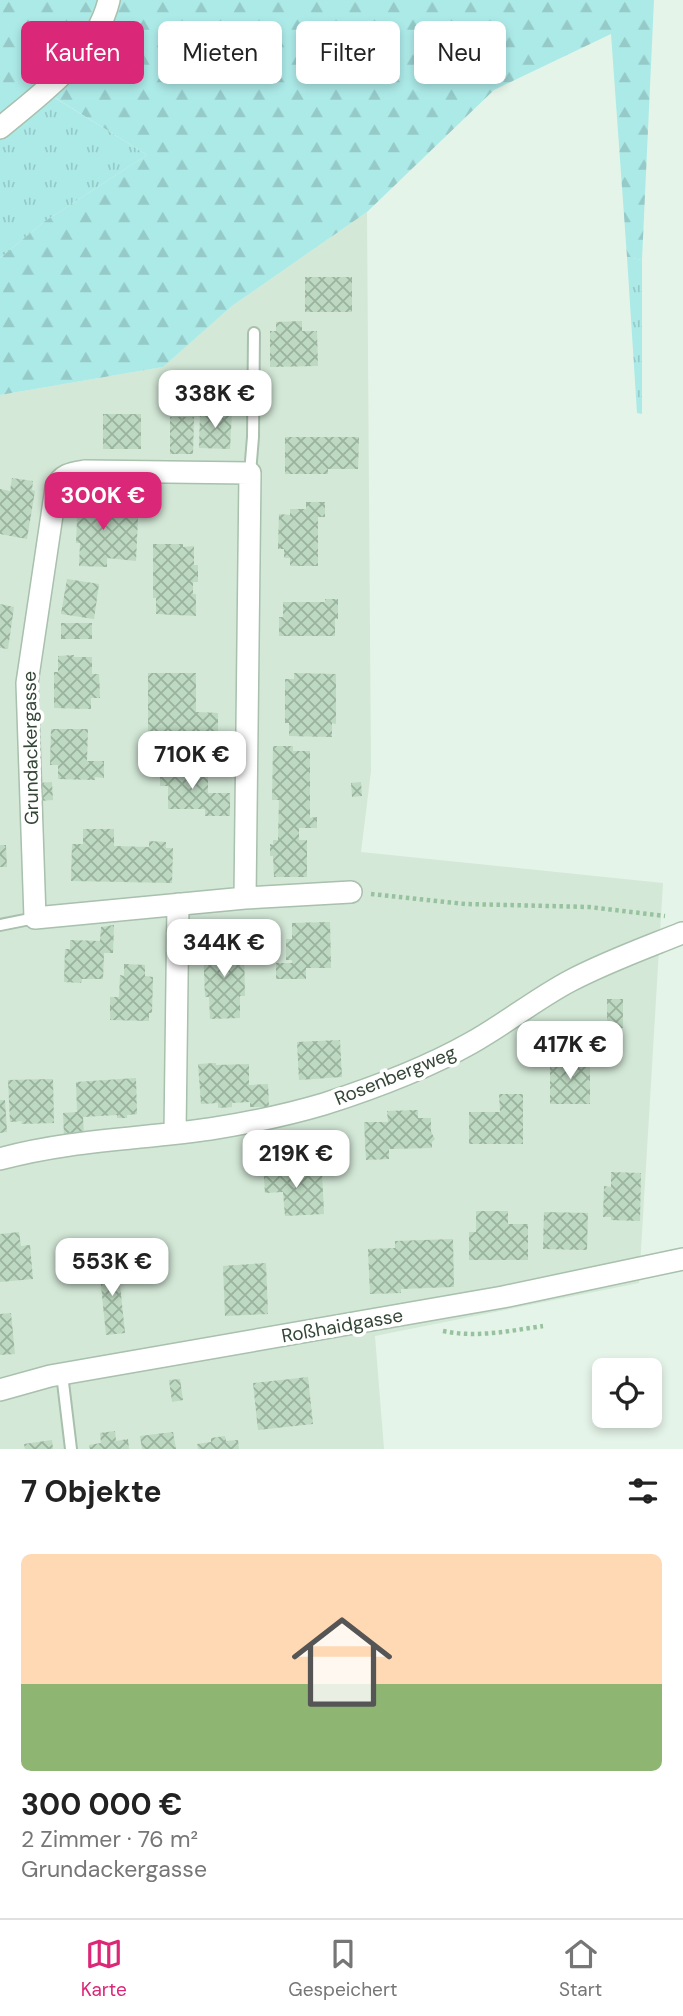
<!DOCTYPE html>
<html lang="de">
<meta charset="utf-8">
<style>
body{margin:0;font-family:"DM Sans",sans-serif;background:#f2f2f2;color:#222;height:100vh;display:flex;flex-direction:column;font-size:26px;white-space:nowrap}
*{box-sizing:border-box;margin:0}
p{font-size:23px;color:#767676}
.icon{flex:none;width:38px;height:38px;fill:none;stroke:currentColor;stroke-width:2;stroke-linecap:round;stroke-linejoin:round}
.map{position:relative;height:1449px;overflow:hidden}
.details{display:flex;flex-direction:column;background:#fff;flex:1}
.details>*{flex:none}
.banner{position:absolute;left:21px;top:21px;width:642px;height:63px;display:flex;gap:14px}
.controls{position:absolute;left:592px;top:1358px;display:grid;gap:14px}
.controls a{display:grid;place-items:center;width:70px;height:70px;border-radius:10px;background:#fff;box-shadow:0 4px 10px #0003;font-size:35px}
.price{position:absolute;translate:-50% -60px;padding:0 16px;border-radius:14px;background:#fff;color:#222;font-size:23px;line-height:46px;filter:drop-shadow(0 2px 4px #0008)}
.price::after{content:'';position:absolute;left:50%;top:42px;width:21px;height:16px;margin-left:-10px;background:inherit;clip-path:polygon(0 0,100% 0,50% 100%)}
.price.current{background:#db2777;color:#fff}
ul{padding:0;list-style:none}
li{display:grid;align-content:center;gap:14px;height:371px;padding:0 21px}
li span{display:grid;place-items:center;height:217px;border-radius:10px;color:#555}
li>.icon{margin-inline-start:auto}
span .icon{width:126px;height:126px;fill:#fffc;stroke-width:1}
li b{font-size:30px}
h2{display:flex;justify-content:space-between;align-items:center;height:84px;padding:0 21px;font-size:30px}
.pill{padding:0 24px;border-radius:10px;background:#fff;box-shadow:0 4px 10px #0003;font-size:24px;line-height:63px}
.pill.current{background:#db2777;color:#fff}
.menu{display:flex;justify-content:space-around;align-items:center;height:98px;border-top:2px solid #e0e0e0;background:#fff;font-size:19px;color:#767676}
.menu a{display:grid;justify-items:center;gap:4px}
.menu .current{color:#db2777}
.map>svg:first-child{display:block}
</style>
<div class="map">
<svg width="683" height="1449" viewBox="0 0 683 1449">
<defs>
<pattern id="grass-tufts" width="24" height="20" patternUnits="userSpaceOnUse" patternTransform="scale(1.75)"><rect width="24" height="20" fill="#aceae8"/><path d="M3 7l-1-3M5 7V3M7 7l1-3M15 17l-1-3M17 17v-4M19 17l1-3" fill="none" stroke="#95cac8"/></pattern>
<pattern id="forest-firs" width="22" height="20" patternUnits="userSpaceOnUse" patternTransform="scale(1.75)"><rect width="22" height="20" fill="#aceae8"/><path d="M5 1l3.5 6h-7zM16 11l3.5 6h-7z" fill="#95cac8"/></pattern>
<pattern id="building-cross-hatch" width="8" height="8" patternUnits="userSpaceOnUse" patternTransform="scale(1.75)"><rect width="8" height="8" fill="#bdd9c1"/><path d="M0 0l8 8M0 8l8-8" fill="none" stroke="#9ab29e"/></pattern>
</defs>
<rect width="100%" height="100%" fill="#e5f4e8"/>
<path fill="#d3e8d7" d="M367 212 371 771 361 852 663 883 639 1283 375 1336 384 1449H0V395L163 367 232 306Z"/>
<path fill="url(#grass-tufts)" d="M52 96 147 155 45 221 0 258V137Z
M627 257 642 260V414L637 413Z"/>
<path fill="url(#forest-firs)" d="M0 0H654L642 260 627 257 611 34 494 90 367 212 232 306 163 367 0 395V258L45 221 147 155 38 87 0 117Z"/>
<path fill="url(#building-cross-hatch)" d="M305 277H352V312H305Z
M302 321V331H317L318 366 270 367V331H276V322Z
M200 411 232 412 230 449 199 448Z
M103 414H141V449H103Z
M170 417H194L193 454H170Z
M285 437H359L358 469H328V474H285Z
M12 478 33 481 32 490 35 491 27 539 0 534V489L10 491Z
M85 490 109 492 108 515 138 518 136 561 107 558V567L79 566 80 543H76L78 496Z
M306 502H325V517H318V566H290V558H284V549H278L279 514 290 515V509H306Z
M153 544H183V547L194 546V565H198V582H193V594H196V616L156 614V598H153Z
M67 579 99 584 94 619 61 614Z
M325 599H338V619H335V636H279V617H283V602H325Z
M0 604 14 607 8 649 0 648Z
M61 623H92V639H61Z
M74 655V657H92V674H99L100 698H91V709L54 708V672H58V656Z
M148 673H196V712L218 713V746H186L185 733H148Z
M294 673 336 674V724L332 723V737L289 736V723H285V679H294Z
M51 729H88L87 761H104V778L95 777V780L58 779V765H50Z
M273 746H293V751H310V818L317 817V828H299V840H307V877H274L273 856H270V844L273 845V840H278L279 800H272Z
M160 765H193V775L208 774V793H230V816H205V809H168V786H160Z
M52 782 53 800 40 801 39 783Z
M361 782 362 796 352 797 351 783Z
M83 829H114V846L149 847V841L166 842V848H173L172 883 71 881 72 844H83Z
M0 845H6L7 867H0Z
M330 922 331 968H306V979H276V963H292V960H286V939H292V923Z
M114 925 113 953H104L103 979H82L81 983 64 982 65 949H70V940L100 941 101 927Z
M229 941 232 946 244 945 245 996H240V1018L210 1019 209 997H205L203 946H214L217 942Z
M124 964 145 965V976L153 977 152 1013H149V1021L110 1020V997H119L120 975 124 976Z
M607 999H623V1028H607Z
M340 1040 342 1077 299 1080 297 1042Z
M590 1057V1104H550V1058Z
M216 1063V1065L249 1064V1085L268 1084 269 1107H250V1102L232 1103V1107L218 1108V1103L201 1104 198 1064Z
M136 1078 137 1114 127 1115V1118H117V1115L83 1117 84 1135 64 1136 63 1113 77 1112 76 1082Z
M53 1079 54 1123 21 1124 22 1121 10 1122 8 1080Z
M499 1094H523V1144H469V1112H500Z
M0 1100H5L7 1132 0 1133Z
M418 1110V1118H431V1132L435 1139 432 1142V1148L389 1149V1159L366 1160 364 1122H388L387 1111Z
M285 1163 286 1174 322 1172 324 1214 285 1216 283 1192 265 1193 263 1164Z
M611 1172 641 1173 640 1221 611 1220V1217H603L604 1186 611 1187Z
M476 1211H508V1224H528V1260H469V1232H476Z
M544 1212 588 1213 587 1250 543 1249Z
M19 1232 21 1246 30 1245 33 1279 0 1282V1234Z
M453 1239 454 1287 401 1289V1293L370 1294 368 1249 395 1248V1241Z
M117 1256 125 1333 106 1335 99 1265 111 1263 110 1257Z
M266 1263 268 1314 225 1316 223 1266Z
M11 1313 15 1354 0 1355V1314Z
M308 1377 313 1424 258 1430 253 1383Z
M180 1379 183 1400 172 1402 169 1380Z
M115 1431 116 1441 128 1439 129 1449H90L89 1445 101 1443 100 1433Z
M173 1432 176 1449H142L140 1436Z
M225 1436 226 1441 238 1440 239 1449H198L197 1444 211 1442V1438Z
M52 1440 53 1449H25L24 1444Z"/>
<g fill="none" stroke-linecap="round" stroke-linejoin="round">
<defs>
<path id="lane" d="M250 473 253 437 254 333
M0 925 35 918
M62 1374 71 1449"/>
<path id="street" d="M0 128C42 93 96 55 109 0
M245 898 250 473 85 471C72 473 61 474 56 488L27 683 35 918 245 898 351 892
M175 1133 178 904
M0 1159C69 1140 140 1139 210 1129 248 1123 287 1115 324 1104 374 1088 425 1069 471 1043 505 1024 536 999 570 981 606 962 645 948 682 933
M0 1390 50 1376 503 1297 683 1259"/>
</defs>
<use href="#lane" stroke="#a8c0ac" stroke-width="14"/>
<use href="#street" stroke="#a8c0ac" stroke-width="24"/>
<path stroke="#98c29f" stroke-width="4.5" stroke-dasharray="3.5 3.5" stroke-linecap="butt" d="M371 894 465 904 589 907 665 916
M443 1331C477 1338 509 1331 543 1326"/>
<use href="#lane" stroke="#fff" stroke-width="10"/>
<use href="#street" stroke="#fff" stroke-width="21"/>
</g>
<g text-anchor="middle" stroke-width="7" stroke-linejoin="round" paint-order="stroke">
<g font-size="19" fill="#344737" stroke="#fff">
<text transform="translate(30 748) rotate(-91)" y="7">Grundackergasse</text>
<text transform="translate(395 1075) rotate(-22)" y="7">Rosenbergweg</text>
<text transform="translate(342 1325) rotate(-10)" y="7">Roßhaidgasse</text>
</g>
</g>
</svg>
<div class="controls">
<a><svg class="icon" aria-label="locate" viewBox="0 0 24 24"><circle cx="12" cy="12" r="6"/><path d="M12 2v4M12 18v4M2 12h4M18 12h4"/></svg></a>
</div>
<b class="price" style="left:215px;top:430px">338K €</b>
<b class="price current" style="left:103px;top:532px">300K €</b>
<b class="price" style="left:192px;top:791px">710K €</b>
<b class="price" style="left:224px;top:979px">344K €</b>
<b class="price" style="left:570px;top:1081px">417K €</b>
<b class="price" style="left:296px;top:1190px">219K €</b>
<b class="price" style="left:112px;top:1298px">553K €</b>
<div class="banner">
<a class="pill current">Kaufen</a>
<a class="pill">Mieten</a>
<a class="pill">Filter</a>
<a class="pill">Neu</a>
</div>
</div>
<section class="details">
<h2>7 Objekte<svg class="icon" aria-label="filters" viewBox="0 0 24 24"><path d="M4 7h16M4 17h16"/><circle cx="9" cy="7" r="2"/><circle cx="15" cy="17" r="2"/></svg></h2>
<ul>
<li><span style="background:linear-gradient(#ffd9b3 60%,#8fb573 0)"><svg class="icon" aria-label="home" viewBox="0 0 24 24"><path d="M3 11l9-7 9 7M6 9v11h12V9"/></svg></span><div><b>300 000 €</b><p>2 Zimmer · 76 m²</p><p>Grundackergasse</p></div></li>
</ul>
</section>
<nav class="menu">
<a class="current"><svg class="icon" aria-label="map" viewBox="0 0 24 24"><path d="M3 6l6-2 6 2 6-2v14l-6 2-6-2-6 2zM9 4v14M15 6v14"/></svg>Karte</a>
<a><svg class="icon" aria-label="saved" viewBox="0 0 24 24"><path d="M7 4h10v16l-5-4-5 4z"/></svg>Gespeichert</a>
<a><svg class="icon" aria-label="home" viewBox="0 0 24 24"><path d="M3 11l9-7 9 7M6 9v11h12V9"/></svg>Start</a>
</nav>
